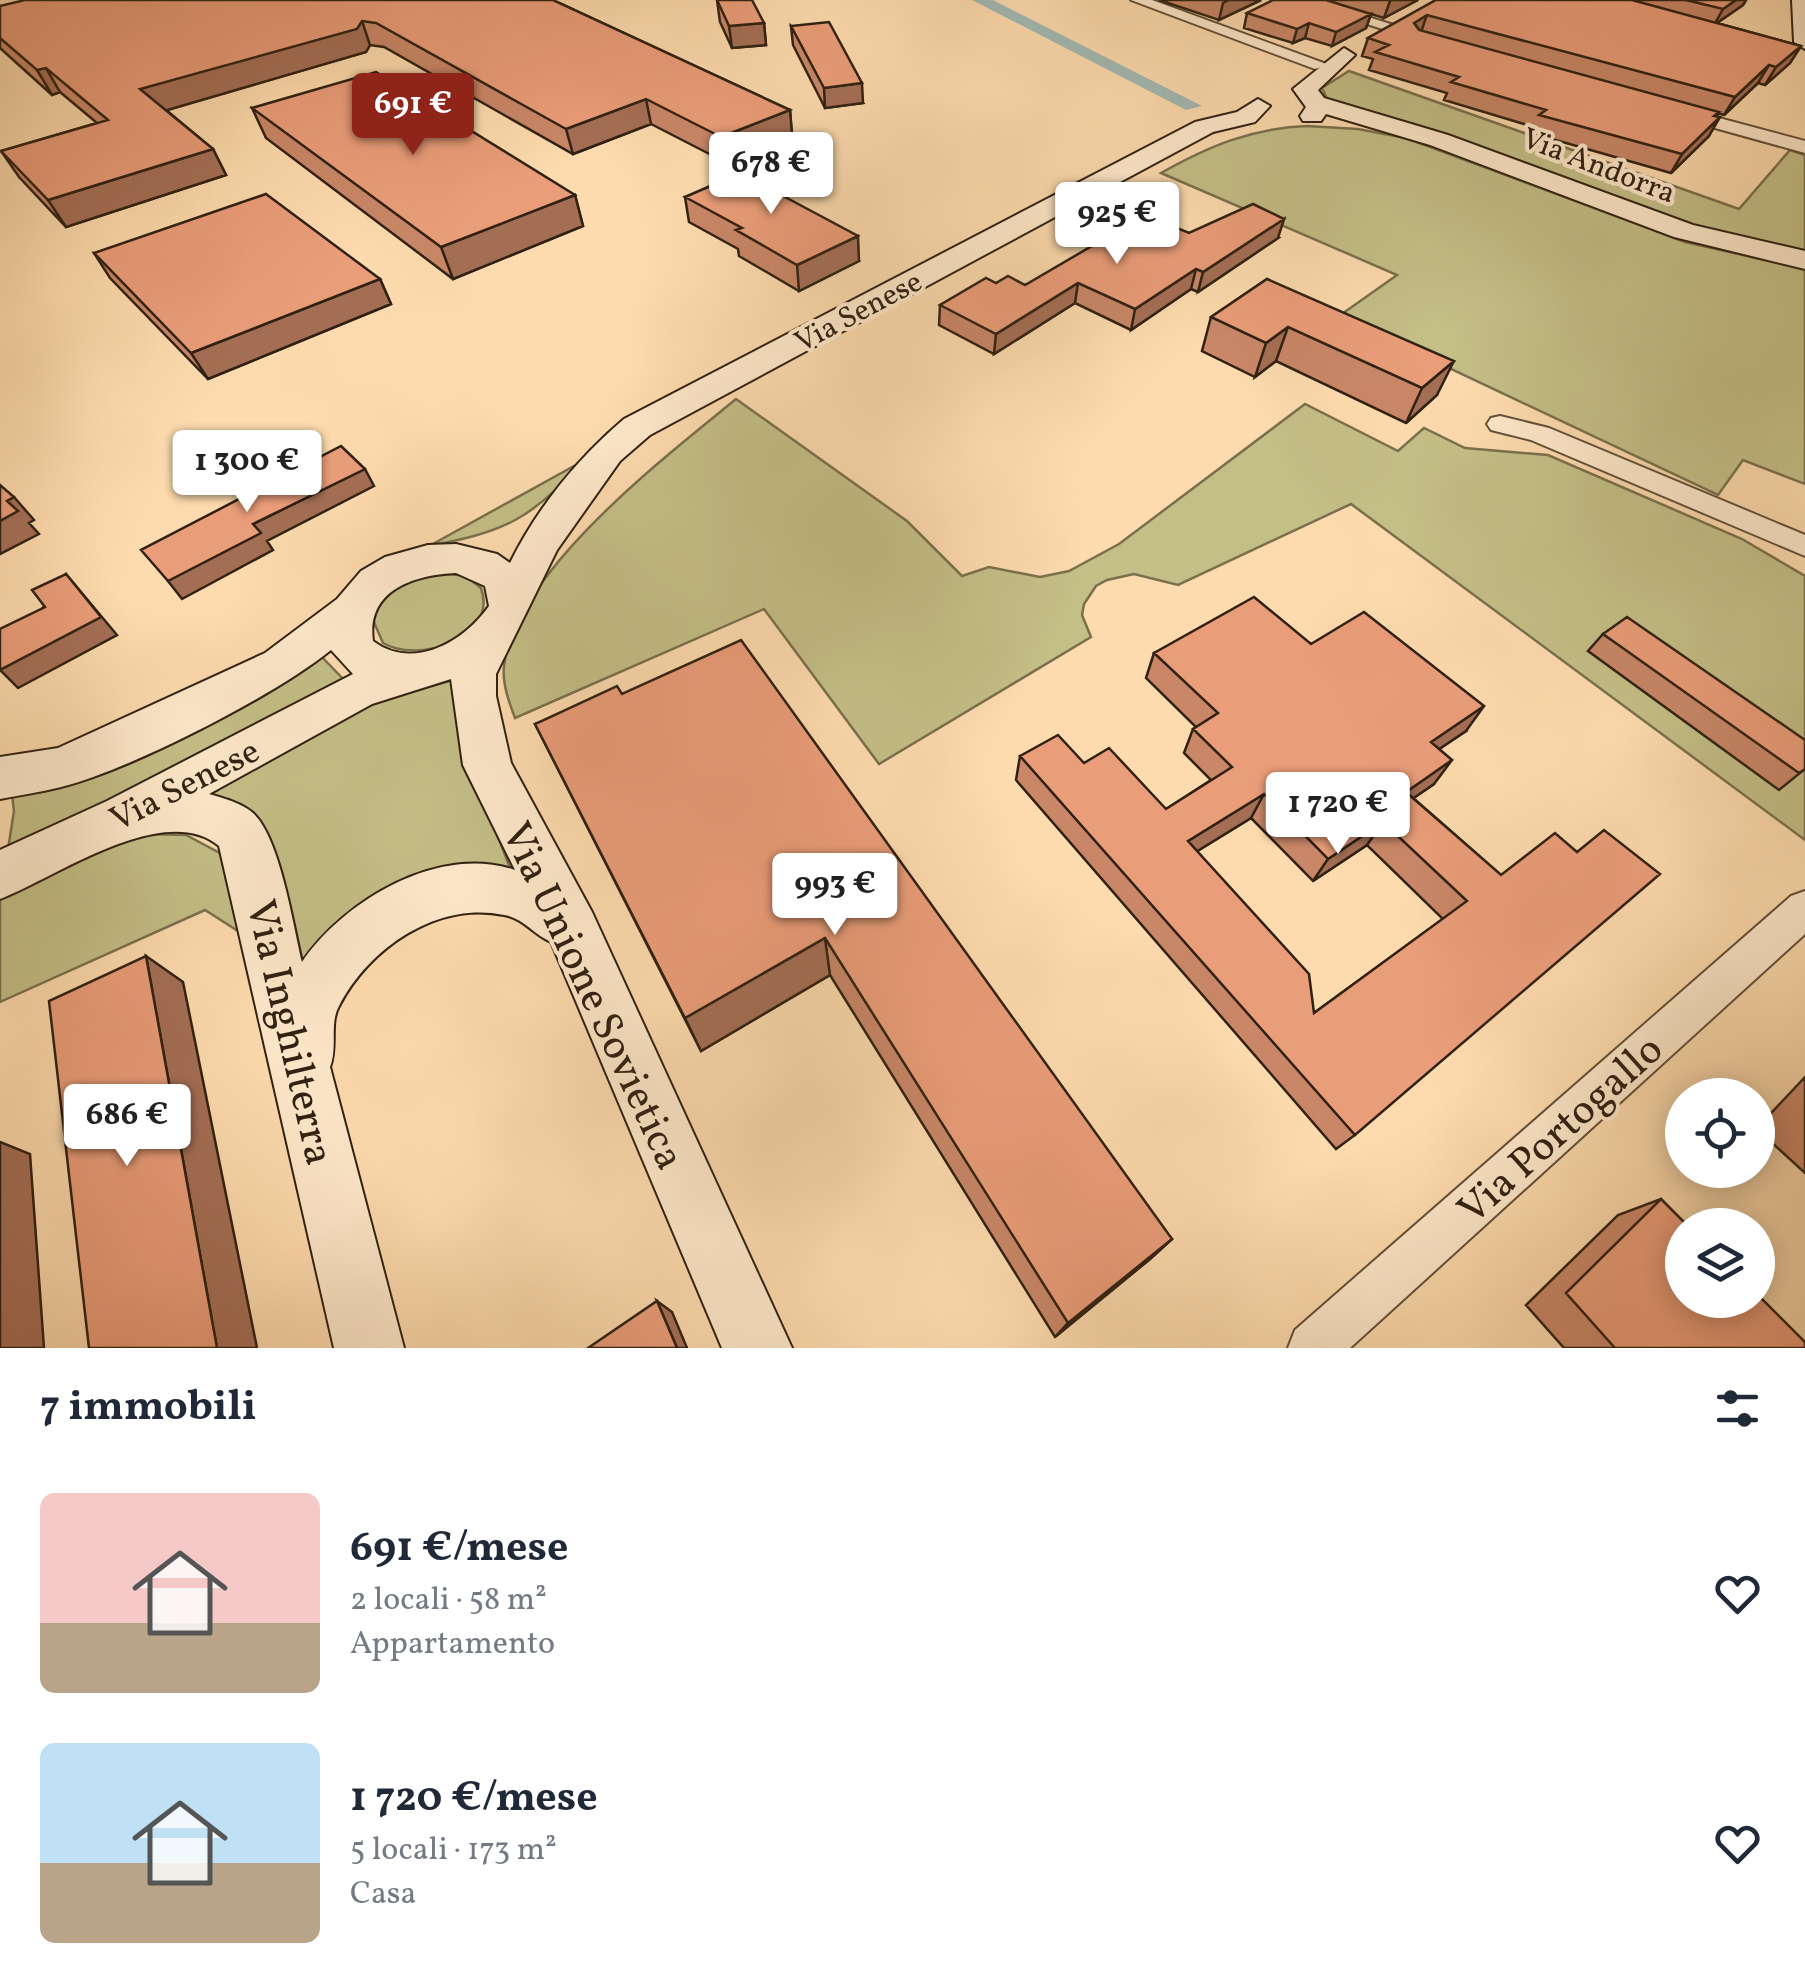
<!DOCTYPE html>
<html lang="it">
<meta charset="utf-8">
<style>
body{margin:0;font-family:Vollkorn,serif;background:#f2f2f3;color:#1f2937;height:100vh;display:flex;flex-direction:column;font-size:38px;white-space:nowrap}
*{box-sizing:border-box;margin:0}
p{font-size:32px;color:#747a83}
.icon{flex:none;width:55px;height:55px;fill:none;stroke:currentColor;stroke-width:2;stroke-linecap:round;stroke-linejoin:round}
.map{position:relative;height:1348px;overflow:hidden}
.side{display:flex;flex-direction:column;background:#fff;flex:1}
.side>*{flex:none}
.fabs{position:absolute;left:1665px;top:1078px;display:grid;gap:20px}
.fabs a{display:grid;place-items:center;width:110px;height:110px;border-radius:50%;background:#fff;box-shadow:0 5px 25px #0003;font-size:50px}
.price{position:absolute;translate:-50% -85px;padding:0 22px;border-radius:10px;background:#fff;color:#222;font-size:32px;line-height:65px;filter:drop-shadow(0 2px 5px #0008)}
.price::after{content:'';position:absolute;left:50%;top:60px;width:30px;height:22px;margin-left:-15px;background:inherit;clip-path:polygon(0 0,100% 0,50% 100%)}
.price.selected{background:#8f2418;color:#fff}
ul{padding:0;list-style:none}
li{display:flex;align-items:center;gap:30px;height:250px;padding:0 40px}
li span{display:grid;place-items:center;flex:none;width:280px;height:200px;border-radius:15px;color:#555}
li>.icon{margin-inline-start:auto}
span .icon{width:120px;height:120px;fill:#fffc;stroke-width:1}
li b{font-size:42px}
h2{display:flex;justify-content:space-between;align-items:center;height:120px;padding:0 40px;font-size:42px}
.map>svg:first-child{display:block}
</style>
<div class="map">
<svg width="1805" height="1348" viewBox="0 0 1805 1348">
<rect width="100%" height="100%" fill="#fddbae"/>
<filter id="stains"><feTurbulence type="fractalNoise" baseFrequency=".002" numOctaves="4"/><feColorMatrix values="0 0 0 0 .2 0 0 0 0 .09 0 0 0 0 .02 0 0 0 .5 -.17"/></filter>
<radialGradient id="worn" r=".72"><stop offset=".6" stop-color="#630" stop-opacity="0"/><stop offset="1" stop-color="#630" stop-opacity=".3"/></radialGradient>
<path fill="#c4be87" stroke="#7a704c" stroke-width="2.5" d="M1349 71 1739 209 1790 150 1805 155V250L1690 225 1434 130 1327 99 1322 88Z
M1307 126 1358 129 1406 138 1685 242 1805 269V484L1743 460 1718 495 1339 316 1397 275 1161 173C1209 146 1252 128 1307 126Z
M736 399 907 521 962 576 989 567 1040 577 1069 571 1119 544 1305 404 1398 451 1424 428 1465 448 1548 455 1742 539 1805 576V840L1351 504 1178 585 1134 574 1107 580 1096 586 1084 604 1082 615 1091 637 879 764 764 609 515 718C509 702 502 683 504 666 515 572 665 457 736 399Z
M583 461C536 516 502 534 431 545Z
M441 573 466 576 481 588C499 639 418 664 383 643L373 620C384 588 411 579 441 573Z
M320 655 345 681 265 729 8 849 14 811 12 795Z
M460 678 488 811 512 873 303 986 200 793 343 711Z
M145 834 186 835 231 859 241 933 205 910 0 1002V893L123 837Z"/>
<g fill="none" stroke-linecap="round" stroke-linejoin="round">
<path fill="#a2b9b3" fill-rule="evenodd" d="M972 0H993L1202 106 1186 110Z"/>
<defs>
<path id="street" d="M1131 0H1152L1329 65 1315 69Z
M1291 0H1314L1400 27 1392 32Z
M1674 106 1805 141V153L1668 115 1665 111Z
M1500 416 1549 428 1805 535V556L1531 440 1491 430 1487 424 1491 418Z
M1805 891V934L1350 1348H1288L1295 1330 1791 896Z"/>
<path id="secondary" d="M1792 0H1805V49L1794 42Z
M1344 48 1355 55 1318 90 1324 98 1448 135 1693 225 1805 251V269L1674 237 1430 145 1326 114 1321 121H1303L1300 116 1306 107 1293 89Z
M1258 99 1270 106 1255 122 1213 132 650 435 620 461 557 550 496 674V696L511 763 592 912 792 1348H722L551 942C534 935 523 918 504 915 437 901 369 948 339 1006 329 1024 338 1047 330 1067L404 1348H334L219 846C164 800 55 878 0 899V850L107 801 353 674 331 650C274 696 132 769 61 787 41 792 20 795 0 799V757L58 748 265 653 337 599 361 571 385 557 428 545 456 544 497 554 510 563C537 508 578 458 624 419L1195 122 1237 112ZM456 573 485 586 489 606C464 642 413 671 373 641 366 590 414 575 456 573ZM451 679 463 765 515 870C438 844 344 901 302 962 293 925 280 838 253 813 242 803 223 798 209 794L372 704Z"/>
</defs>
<use href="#street" stroke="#635039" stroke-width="4"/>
<use href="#secondary" stroke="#302112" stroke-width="4"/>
<use href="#street" fill="#fee8ca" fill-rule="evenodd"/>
<use href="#secondary" fill="#fee8ca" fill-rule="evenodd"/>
</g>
<path fill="#c98768" stroke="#302112" stroke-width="2.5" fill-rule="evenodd" d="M717 0 764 23 766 45 732 48 720 22Z
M1159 0H1261L1219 20Z
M1326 0H1418L1384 18 1371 14 1366 28 1332 46 1305 38 1293 43 1244 28 1247 13Z
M1436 0H1746L1743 5 1717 23 1801 46 1790 63 1765 85 1758 83 1724 115 1718 113 1709 136 1671 173 1531 133 1534 127 1444 100 1447 93 1369 70 1373 59 1362 56 1368 38Z
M559 3 790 110 792 135 725 162 651 124 573 154 384 47 370 45 366 52 166 110 213 149 226 175 66 227 19 177 1 151 97 123 60 92 52 95 0 48V6Z
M791 26 863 103 825 108 793 45Z
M252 108 575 195 583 226 453 279 266 138Z
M784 185 786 198 859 261 799 291 739 256 738 249 689 222 685 197Z
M1189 233 1278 238 1198 292 1191 289 1131 330 1075 303 994 354 939 325 940 305 996 283 1025 285Z
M94 253 380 279 391 304 208 379 110 278Z
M1267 279 1437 395 1406 423 1276 361 1255 377 1202 351 1211 317Z
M1603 634 1805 769 1779 790 1588 651Z
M1311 644 1466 731 1439 749 1434 784 1413 798 1501 875 1355 1135 1336 1149 1016 780 1020 756 1084 763 1166 809 1211 780 1184 753 1193 729 1196 727 1146 678 1154 653ZM1251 818 1313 881 1367 845 1443 919 1314 1013 1197 851Z
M622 694 1172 1239 1150 1259 1055 1337 830 975 701 1051 535 724Z
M1805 1077V1173L1758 1130V1127Z
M1661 1199 1805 1348H1564L1526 1305 1618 1215Z"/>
<path fill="#a46e55" stroke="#302112" stroke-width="2.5" d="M1229 0H1261L1219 20 1223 3Z
M1392 0H1418L1384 18 1390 1Z
M1736 0H1746L1743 5 1714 25 1723 9Z
M1371 14 1366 28 1332 46 1336 32Z
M1427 15 1421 32 1414 23Z
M362 21 370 45 366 52 154 114 140 89Z
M764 23 766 45 732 48 729 26Z
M1309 23 1305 38 1293 43 1297 29Z
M1801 46 1790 63 1765 85 1776 67Z
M1769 65 1758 83 1724 115 1735 97Z
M46 68 60 92 52 95 37 70Z
M862 83 863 103 825 108 824 88Z
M646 99 651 124 573 154 566 129Z
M790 110 792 135 725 162 721 137Z
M1719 112 1709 128 1720 117 1709 136 1671 173 1682 154Z
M213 149 226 175 66 227 48 200Z
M784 185 787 209 772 190Z
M575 195 583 226 453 279 441 247Z
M1284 219 1278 238 1198 292 1203 272Z
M858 236 859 261 799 291 797 265Z
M1196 269 1191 289 1131 330 1135 309Z
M380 279 391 304 208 379 191 353Z
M1078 283 1075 303 994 354 996 334Z
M1288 327 1276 361 1255 377 1266 343Z
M1454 361 1437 395 1406 423 1422 388Z
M365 469 374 486 267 541 273 550 182 599 168 581 253 524Z
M14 497 34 520 29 523 39 534 0 554V521L7 501Z
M66 574 117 635 18 688 0 670Z
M1484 706 1466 731 1414 766 1431 742Z
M1452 760 1434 784 1389 815 1406 792Z
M1264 794 1251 818 1178 863 1188 841Z
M1383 822 1367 845 1313 881 1328 859Z
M825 938 830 975 701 1051 685 1018Z
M146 956 183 982 257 1348H217Z
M0 1142 30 1154 44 1348H0Z
M1172 1239 1150 1259 1055 1337 1068 1323Z
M657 1301 672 1312 687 1348H677Z"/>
<path fill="#ea9d79" stroke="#302112" stroke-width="2.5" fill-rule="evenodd" d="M25 0H553L790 110 721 137 646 99 566 129 376 23 362 21 357 29 140 89 213 149 48 200 1 151 108 120 46 68 37 70 0 38V6Z
M717 0H752L764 23 729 26Z
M1273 0H1326L1371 14 1336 32 1309 23 1297 29 1247 13Z
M1436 0H1632L1801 46 1776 67 1769 65 1735 97 1427 15 1414 23 1419 30 1719 112 1714 116 1720 117 1682 154 1539 115 1546 110 1451 82 1459 77 1375 52 1389 45 1368 38Z
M1686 0H1736L1723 9Z
M829 22 862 83 824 88 791 26Z
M376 72 575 195 441 247 252 108Z
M752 168 784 185 772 190 858 236 797 265 736 230 742 228 685 197Z
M266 194 380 279 191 353 94 253Z
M1253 204 1284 219 1203 272 1196 269 1135 309 1078 283 996 334 940 305 986 278 996 283 1008 276 1025 285 1145 215 1189 233Z
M1267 279 1454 361 1422 388 1288 327 1266 343 1211 317Z
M341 446 365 469 253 524 261 533 168 581 141 550Z
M0 485 14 497 7 501 18 511 0 521Z
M66 574 101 617 0 670V629L45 607 32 590Z
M1254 597 1311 644 1364 612 1484 706 1431 742 1452 760 1406 792 1501 875 1555 833 1577 852 1604 830 1660 874 1355 1135 1020 756 1058 735 1084 763 1109 748 1166 809 1232 767 1193 729 1218 713 1154 653ZM1264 794 1328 859 1383 822 1467 901 1314 1013 1309 974 1188 841Z
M1627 617 1805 740V769L1799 773 1603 634Z
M741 640 1172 1239 1068 1323 825 938 685 1018 535 724 617 686 622 694Z
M146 956 217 1348H89L49 1001Z
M1661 1199 1687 1225H1682V1300H1758V1295L1805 1342V1348H1615L1566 1293Z
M657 1301 677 1348H588Z"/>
<g text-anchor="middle" stroke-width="8" stroke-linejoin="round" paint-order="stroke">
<g font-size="30" fill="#302112" stroke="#fee8ca">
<text transform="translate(1599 165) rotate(21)" y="10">Via Andorra</text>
<text transform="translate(858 311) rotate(-28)" y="10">Via Senese</text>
</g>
<g font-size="35" fill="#302112" stroke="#fee8ca">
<text transform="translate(184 784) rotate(-27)" y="12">Via Senese</text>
</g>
<g font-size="42" fill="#302112" stroke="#fee8ca">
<text transform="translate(595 995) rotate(65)" y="15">Via Unione Sovietica</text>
<text transform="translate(292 1032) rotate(77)" y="15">Via Inghilterra</text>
<text transform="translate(1559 1128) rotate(-42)" y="15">Via Portogallo</text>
</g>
</g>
<rect width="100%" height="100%" filter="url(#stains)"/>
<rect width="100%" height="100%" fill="url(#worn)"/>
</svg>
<div class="fabs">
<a><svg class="icon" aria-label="locate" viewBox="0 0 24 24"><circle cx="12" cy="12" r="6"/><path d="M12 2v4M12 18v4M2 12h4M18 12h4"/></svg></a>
<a><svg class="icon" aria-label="layers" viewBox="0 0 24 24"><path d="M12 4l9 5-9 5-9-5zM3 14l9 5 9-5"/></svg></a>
</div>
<b class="price selected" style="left:413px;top:158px">691 €</b>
<b class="price" style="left:771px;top:217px">678 €</b>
<b class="price" style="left:1117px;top:267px">925 €</b>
<b class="price" style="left:247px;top:515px">1 300 €</b>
<b class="price" style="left:1338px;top:857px">1 720 €</b>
<b class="price" style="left:835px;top:938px">993 €</b>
<b class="price" style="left:127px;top:1169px">686 €</b>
</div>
<section class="side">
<h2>7 immobili<svg class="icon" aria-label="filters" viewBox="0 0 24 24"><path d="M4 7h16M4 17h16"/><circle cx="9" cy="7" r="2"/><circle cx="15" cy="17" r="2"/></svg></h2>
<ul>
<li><span style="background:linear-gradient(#f6c9c9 65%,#b9a48a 0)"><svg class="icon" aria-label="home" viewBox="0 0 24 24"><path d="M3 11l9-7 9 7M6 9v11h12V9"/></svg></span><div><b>691 €/mese</b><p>2 locali · 58 m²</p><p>Appartamento</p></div><svg class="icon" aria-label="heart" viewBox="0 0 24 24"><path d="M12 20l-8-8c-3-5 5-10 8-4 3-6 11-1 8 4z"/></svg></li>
<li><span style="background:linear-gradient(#bfe0f5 60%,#b9a48a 0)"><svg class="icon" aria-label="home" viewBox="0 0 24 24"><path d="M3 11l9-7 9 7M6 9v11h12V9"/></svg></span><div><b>1 720 €/mese</b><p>5 locali · 173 m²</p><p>Casa</p></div><svg class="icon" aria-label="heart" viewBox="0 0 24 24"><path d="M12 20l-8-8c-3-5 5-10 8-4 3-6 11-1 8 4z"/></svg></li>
</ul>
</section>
